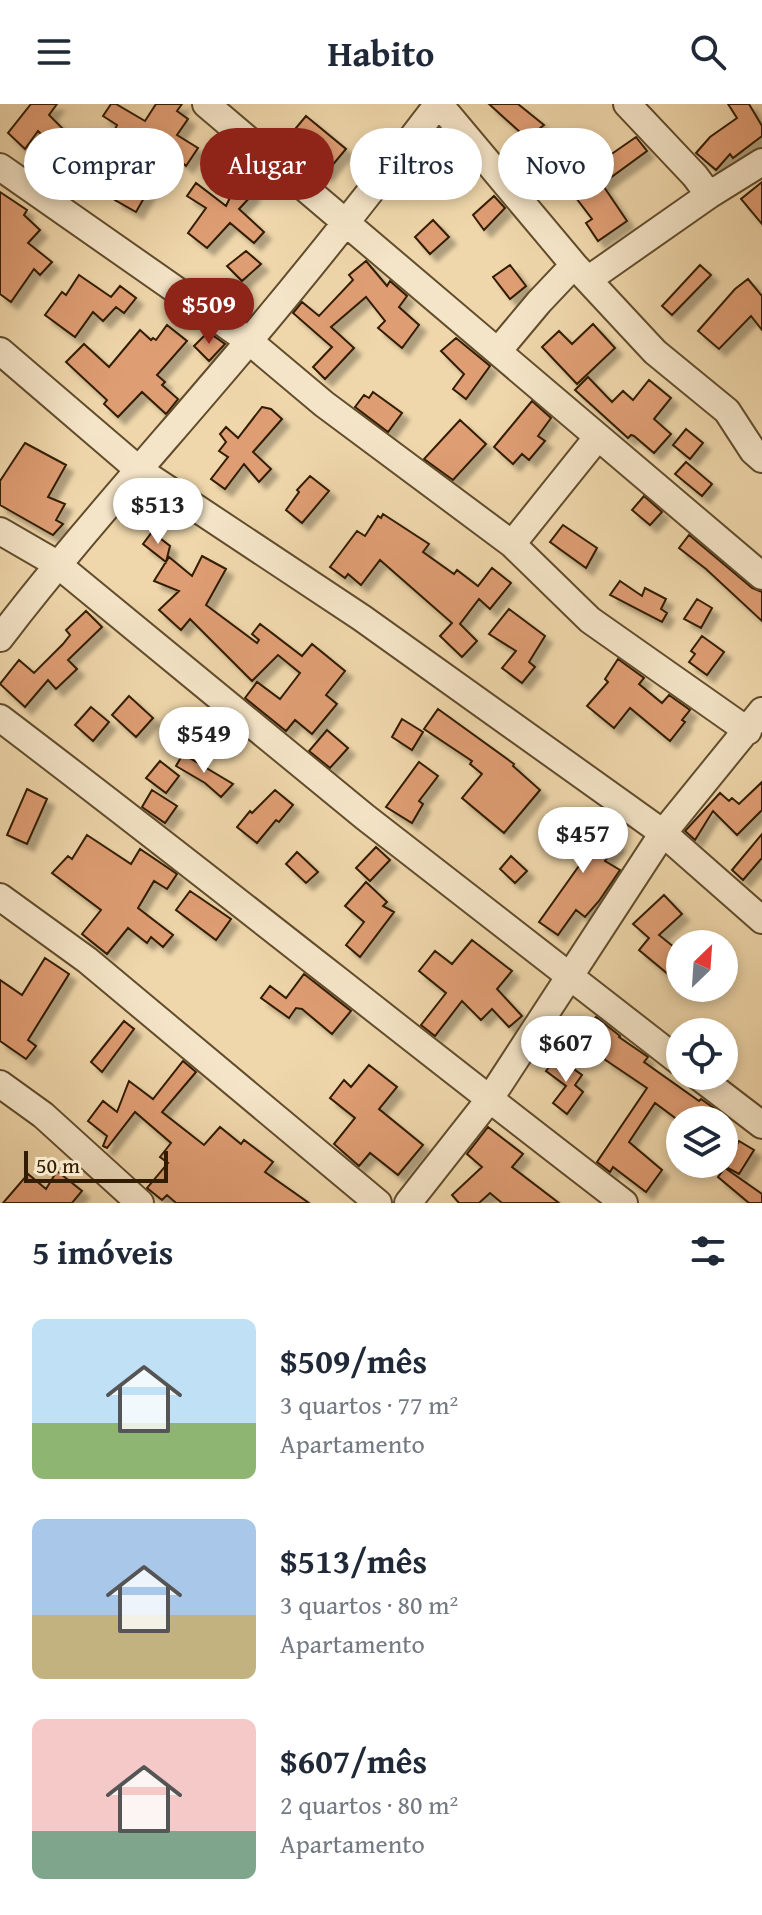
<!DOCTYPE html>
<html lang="pt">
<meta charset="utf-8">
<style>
body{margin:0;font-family:"Gentium Book Plus",serif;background:#f6f6f7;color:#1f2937;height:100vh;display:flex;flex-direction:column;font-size:30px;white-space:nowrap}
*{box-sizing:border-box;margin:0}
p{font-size:26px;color:#747a83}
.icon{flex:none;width:44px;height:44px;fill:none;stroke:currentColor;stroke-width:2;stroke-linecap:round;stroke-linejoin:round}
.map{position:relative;height:1099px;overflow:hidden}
.sheet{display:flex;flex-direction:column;background:#fff;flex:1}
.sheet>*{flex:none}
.hud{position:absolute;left:24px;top:24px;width:714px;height:72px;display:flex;gap:16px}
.needle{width:52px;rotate:25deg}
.tools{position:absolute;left:666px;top:826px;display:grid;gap:16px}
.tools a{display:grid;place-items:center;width:72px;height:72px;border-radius:50%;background:#fff;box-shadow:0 4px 12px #0003;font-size:40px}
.scale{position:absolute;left:24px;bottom:20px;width:144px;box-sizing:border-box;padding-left:8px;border:4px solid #321d02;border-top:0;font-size:22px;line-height:28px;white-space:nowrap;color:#321d02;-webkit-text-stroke:6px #f5e5c8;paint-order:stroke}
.price{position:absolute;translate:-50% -68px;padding:0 18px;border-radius:28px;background:#fff;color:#222;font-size:26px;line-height:52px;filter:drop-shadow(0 2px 4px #0008)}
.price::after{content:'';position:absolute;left:50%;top:48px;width:24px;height:18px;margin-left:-12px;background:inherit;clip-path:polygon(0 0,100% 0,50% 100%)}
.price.selected{background:#8f2418;color:#fff}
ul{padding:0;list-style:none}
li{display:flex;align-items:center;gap:24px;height:200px;padding:0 32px}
li span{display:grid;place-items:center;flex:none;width:224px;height:160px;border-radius:12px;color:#555}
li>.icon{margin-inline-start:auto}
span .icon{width:96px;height:96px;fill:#fffc;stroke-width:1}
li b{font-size:34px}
h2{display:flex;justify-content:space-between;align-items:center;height:96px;padding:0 32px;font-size:34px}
.pill{padding:0 28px;border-radius:36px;background:#fff;box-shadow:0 4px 12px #0003;font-size:28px;line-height:72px}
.pill.selected{background:#8f2418;color:#fff}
header{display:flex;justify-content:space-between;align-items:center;height:104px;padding:0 32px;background:#fff;font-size:36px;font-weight:600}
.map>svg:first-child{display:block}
</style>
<header><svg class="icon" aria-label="menu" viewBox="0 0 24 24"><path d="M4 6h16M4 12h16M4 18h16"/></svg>Habito<svg class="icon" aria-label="search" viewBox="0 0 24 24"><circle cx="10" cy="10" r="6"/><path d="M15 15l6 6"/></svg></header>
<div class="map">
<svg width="762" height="1099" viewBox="0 0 762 1099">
<defs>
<filter id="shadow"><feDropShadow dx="7" dy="7" stdDeviation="2" flood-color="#0004"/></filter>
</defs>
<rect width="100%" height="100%" fill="#efd7ab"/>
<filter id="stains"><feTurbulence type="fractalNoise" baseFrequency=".0025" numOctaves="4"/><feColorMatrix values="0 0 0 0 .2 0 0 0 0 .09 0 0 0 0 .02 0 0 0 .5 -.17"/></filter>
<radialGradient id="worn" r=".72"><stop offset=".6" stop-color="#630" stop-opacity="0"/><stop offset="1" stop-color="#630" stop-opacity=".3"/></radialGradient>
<path fill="#df9d73" stroke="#321d02" stroke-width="2" filter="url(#shadow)" d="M31 0H57L49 11 69 31 55 44 38 27 25 45 8 29Z
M111 0H116L145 17 156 0H182L177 7 188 15 177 31 198 44 186 62 173 50 162 75 156 73 136 108 115 96 129 71 100 56 117 21 103 12Z
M489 0H518L544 21 529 33 550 63 543 69 512 36 521 29Z
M728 0H749L762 22V32L733 54 730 50 716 66 696 49 710 33 737 14Z
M306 12 346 45 325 70 285 37Z
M636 33 647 47 602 80 627 117 598 137 586 119 592 115 567 82 588 65 571 45 585 34 603 56Z
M238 77 253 90 239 105 264 128 254 139 230 119 207 144 188 129 206 104 187 92 196 79 226 102Z
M762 78V120L741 95Z
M0 88 27 106 24 111 40 126 28 139 52 158 40 171 34 165 11 198 0 190Z
M494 92 505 104 484 126 473 111Z
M433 116 449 133 430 150 415 133Z
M246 147 261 160 242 177 227 162Z
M366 157 387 182 390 177 407 192 399 203 419 221 402 244 378 224 385 217 366 193 331 223 354 244 325 275 313 263 332 243 293 209 302 198 319 212 353 176 349 171Z
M510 161 526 182 510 195 493 173Z
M700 161 711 171 672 211 662 202Z
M79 171 111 193 120 182 136 194 124 209 116 203 103 217 93 208 75 233 45 211 62 188 66 191Z
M748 175 762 192V226L751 212 719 245 698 227 735 185Z
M593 220 615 244 577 280 542 243 559 227 572 240Z
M167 221 187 237 157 271 165 278 162 281 178 295 166 310 142 288 118 313 104 300 107 296 66 258 84 240 109 263 140 226 151 236 153 234 156 236Z
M208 228 225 240 209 257 194 242Z
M456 234 490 262 466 295 453 285 464 270 441 247Z
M588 273 612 298 623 287 633 296 649 276 671 294 654 315 671 330 654 349 634 332 631 331 628 334 575 286Z
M373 288 402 309 388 328 355 303 364 291 369 294Z
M532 297 551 314 538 332 545 337 529 356 522 350 513 360 494 343Z
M262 303 271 305 282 315 253 348 271 365 259 378 244 360 225 385 211 375 228 353 219 347 226 338 220 330 226 323 238 334Z
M460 316 486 340 453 376 424 355Z
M686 325 703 339 690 355 673 341Z
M25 339 66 361 48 393 65 400 56 416 63 420 53 431 0 401V377Z
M686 358 712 380 702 392 675 370Z
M310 372 329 387 302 419 286 406 299 388 297 386Z
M644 392 662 408 650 421 632 406Z
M383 410 429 440 423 448 454 470 457 466 478 482 492 464 511 479 490 505 479 495 460 520 477 537 462 553 440 532 452 519 380 456 361 481 348 470 345 474 330 463 357 427 365 432 378 412 381 414Z
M563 421 597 444 586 464 550 438Z
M152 428 170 442 166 458 143 440Z
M689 431 752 484 762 488V517L706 465 679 444Z
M202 452 226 465 206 501 257 539 259 536 252 530 260 520 302 552 312 540 345 567 326 591 337 600 312 630 295 616 286 627 245 594 257 578 280 595 300 569 278 551 252 577 190 515 181 526 159 506 179 487 154 477 169 453 192 472Z
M620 477 642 492 645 484 666 495 661 505 667 509 662 518 610 491Z
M697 495 712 504 701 524 684 515Z
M509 505 545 532 529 558 535 563 522 579 502 564 516 547 489 530Z
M86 507 102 523 68 556 77 565 56 585 48 576 25 603 0 580 19 556 34 569 63 540 70 531 66 526Z
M702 532 724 548 707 571 689 558 695 550 691 547Z
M618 555 644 574 639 580 662 599 669 591 690 606 682 616 685 618 670 637 630 604 614 624 587 602 608 578 605 575Z
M129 592 153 614 136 633 112 611Z
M91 603 109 618 93 637 75 621Z
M438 605 514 660 513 662 540 686 504 729 462 694 482 670 470 660 472 657 424 625Z
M402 615 423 628 412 646 392 633Z
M327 626 348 644 330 664 309 647Z
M183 650 233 680 221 693 205 679 176 662Z
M160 657 179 672 166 689 146 674Z
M419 658 438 672 419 697 423 700 412 719 386 703Z
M762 678V706L737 731 713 707 695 736 685 727 720 689 729 697 732 694 739 700Z
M27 685 47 695 27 740 7 731Z
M152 686 177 702 165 719 142 703Z
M275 686 293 701 279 718 276 716 257 739 237 723 250 707 252 709Z
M567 706 618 740 605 757 620 766 599 797 585 813 576 806 558 831 539 818 591 745 557 720Z
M762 730V754L743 776 732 766Z
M87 731 131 760 140 745 177 770 167 785 154 777 138 804 173 831 163 843 151 833 147 839 128 824 107 850 82 830 101 806 52 769 68 752 72 755Z
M376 743 390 756 370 777 356 764Z
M297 748 318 768 306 779 286 760Z
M511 752 527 767 515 779 500 765Z
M366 778 387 798 383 802 394 808 360 853 346 841 364 818 345 802Z
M190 787 231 815 216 836 176 806Z
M664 791 682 810 659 831 680 848V880L639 846 649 834 633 820Z
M472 836 512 867 497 885 522 912 509 923 492 905 481 916 462 897 435 932 421 921 446 889 419 867 435 847 452 860Z
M45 854 69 870 28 936 36 942 26 955 0 937V876L22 891Z
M304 870 351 907 332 930 302 905 296 904 289 914 261 894 270 882 286 894Z
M596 913 620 932 619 933 648 953 644 958 699 997 701 995 715 1005 706 1016H678L655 999 629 1038 662 1066 646 1088 613 1063 610 1068 597 1058 647 984 604 955 606 952 581 933Z
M124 917 134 925 102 968 91 958Z
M557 953 582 971 575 981 583 988 567 1010 553 999 566 982 546 967Z
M183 957 196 968 162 1008 204 1041 220 1023 241 1040 244 1036 273 1058 265 1068 309 1099H176L167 1091 162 1096 147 1084 168 1059 160 1053 171 1039 135 1008 107 1044 103 1042 107 1032 88 1017 103 997 117 1008 129 977 153 995Z
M369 961 397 983 379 1005 423 1041 398 1071 370 1049 359 1062 334 1040 355 1014 330 994 344 976 351 983Z
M488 1023 523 1050 512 1063 559 1099H502L490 1089 479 1099H459L452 1091 482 1063 467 1050Z
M739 1037 754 1046 739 1070 724 1062Z
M725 1064 762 1090V1099H749L718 1073Z
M57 1067 82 1087 72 1099H3L28 1070 46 1085Z"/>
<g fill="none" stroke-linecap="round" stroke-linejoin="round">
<defs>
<path id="minor" d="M206 0 762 472
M439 0 574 161 655 248 727 307 753 347 762 355
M0 63 249 237 324 300 512 440 590 516 748 627
M709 91 762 58
M589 175 709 91 695 72 627 0
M0 247 139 366 362 514 663 729 762 816
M498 247 539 198 574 161
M0 427 57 460 365 713 680 958
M512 440 597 334
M0 534C79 431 166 336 249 237 314 160 377 80 438 0
M0 614C210 773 415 939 624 1099
M0 793 87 856 378 1099
M698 972 762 1021
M0 980 43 1011 140 1099
M408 1099 489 996 663 729 762 607"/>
</defs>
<use href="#minor" stroke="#614c2c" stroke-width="30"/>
<use href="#minor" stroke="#f5e5c8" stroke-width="26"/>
</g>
<rect width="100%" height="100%" filter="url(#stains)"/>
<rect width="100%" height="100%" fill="url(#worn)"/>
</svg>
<div class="tools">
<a><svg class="needle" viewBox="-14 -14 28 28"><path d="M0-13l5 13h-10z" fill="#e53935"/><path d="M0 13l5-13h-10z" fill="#747a83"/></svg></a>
<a><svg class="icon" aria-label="locate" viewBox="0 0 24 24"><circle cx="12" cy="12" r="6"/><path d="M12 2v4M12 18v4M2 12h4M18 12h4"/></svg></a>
<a><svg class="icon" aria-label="layers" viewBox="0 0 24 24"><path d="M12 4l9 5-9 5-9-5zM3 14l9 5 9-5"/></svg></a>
</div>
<div class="scale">50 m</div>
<b class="price selected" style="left:209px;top:242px">$509</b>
<b class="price" style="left:158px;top:442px">$513</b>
<b class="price" style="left:204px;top:671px">$549</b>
<b class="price" style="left:583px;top:771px">$457</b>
<b class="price" style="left:566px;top:980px">$607</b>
<div class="hud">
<a class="pill">Comprar</a>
<a class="pill selected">Alugar</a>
<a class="pill">Filtros</a>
<a class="pill">Novo</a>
</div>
</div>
<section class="sheet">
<h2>5 imóveis<svg class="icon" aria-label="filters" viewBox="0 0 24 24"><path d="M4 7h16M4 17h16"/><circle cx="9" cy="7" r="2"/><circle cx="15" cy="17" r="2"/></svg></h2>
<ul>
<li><span style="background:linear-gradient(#bfe0f5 65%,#8fb573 0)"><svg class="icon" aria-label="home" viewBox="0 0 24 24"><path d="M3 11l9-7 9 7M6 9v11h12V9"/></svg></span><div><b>$509/mês</b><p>3 quartos · 77 m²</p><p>Apartamento</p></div></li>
<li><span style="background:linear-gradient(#a9c7e8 60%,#c2b280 0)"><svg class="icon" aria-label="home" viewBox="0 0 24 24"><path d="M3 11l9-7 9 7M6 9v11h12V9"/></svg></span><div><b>$513/mês</b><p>3 quartos · 80 m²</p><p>Apartamento</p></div></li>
<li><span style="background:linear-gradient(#f6c9c9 70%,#7fa58c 0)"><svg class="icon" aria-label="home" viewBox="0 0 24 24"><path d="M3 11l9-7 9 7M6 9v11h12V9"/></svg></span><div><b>$607/mês</b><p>2 quartos · 80 m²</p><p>Apartamento</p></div></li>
</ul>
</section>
